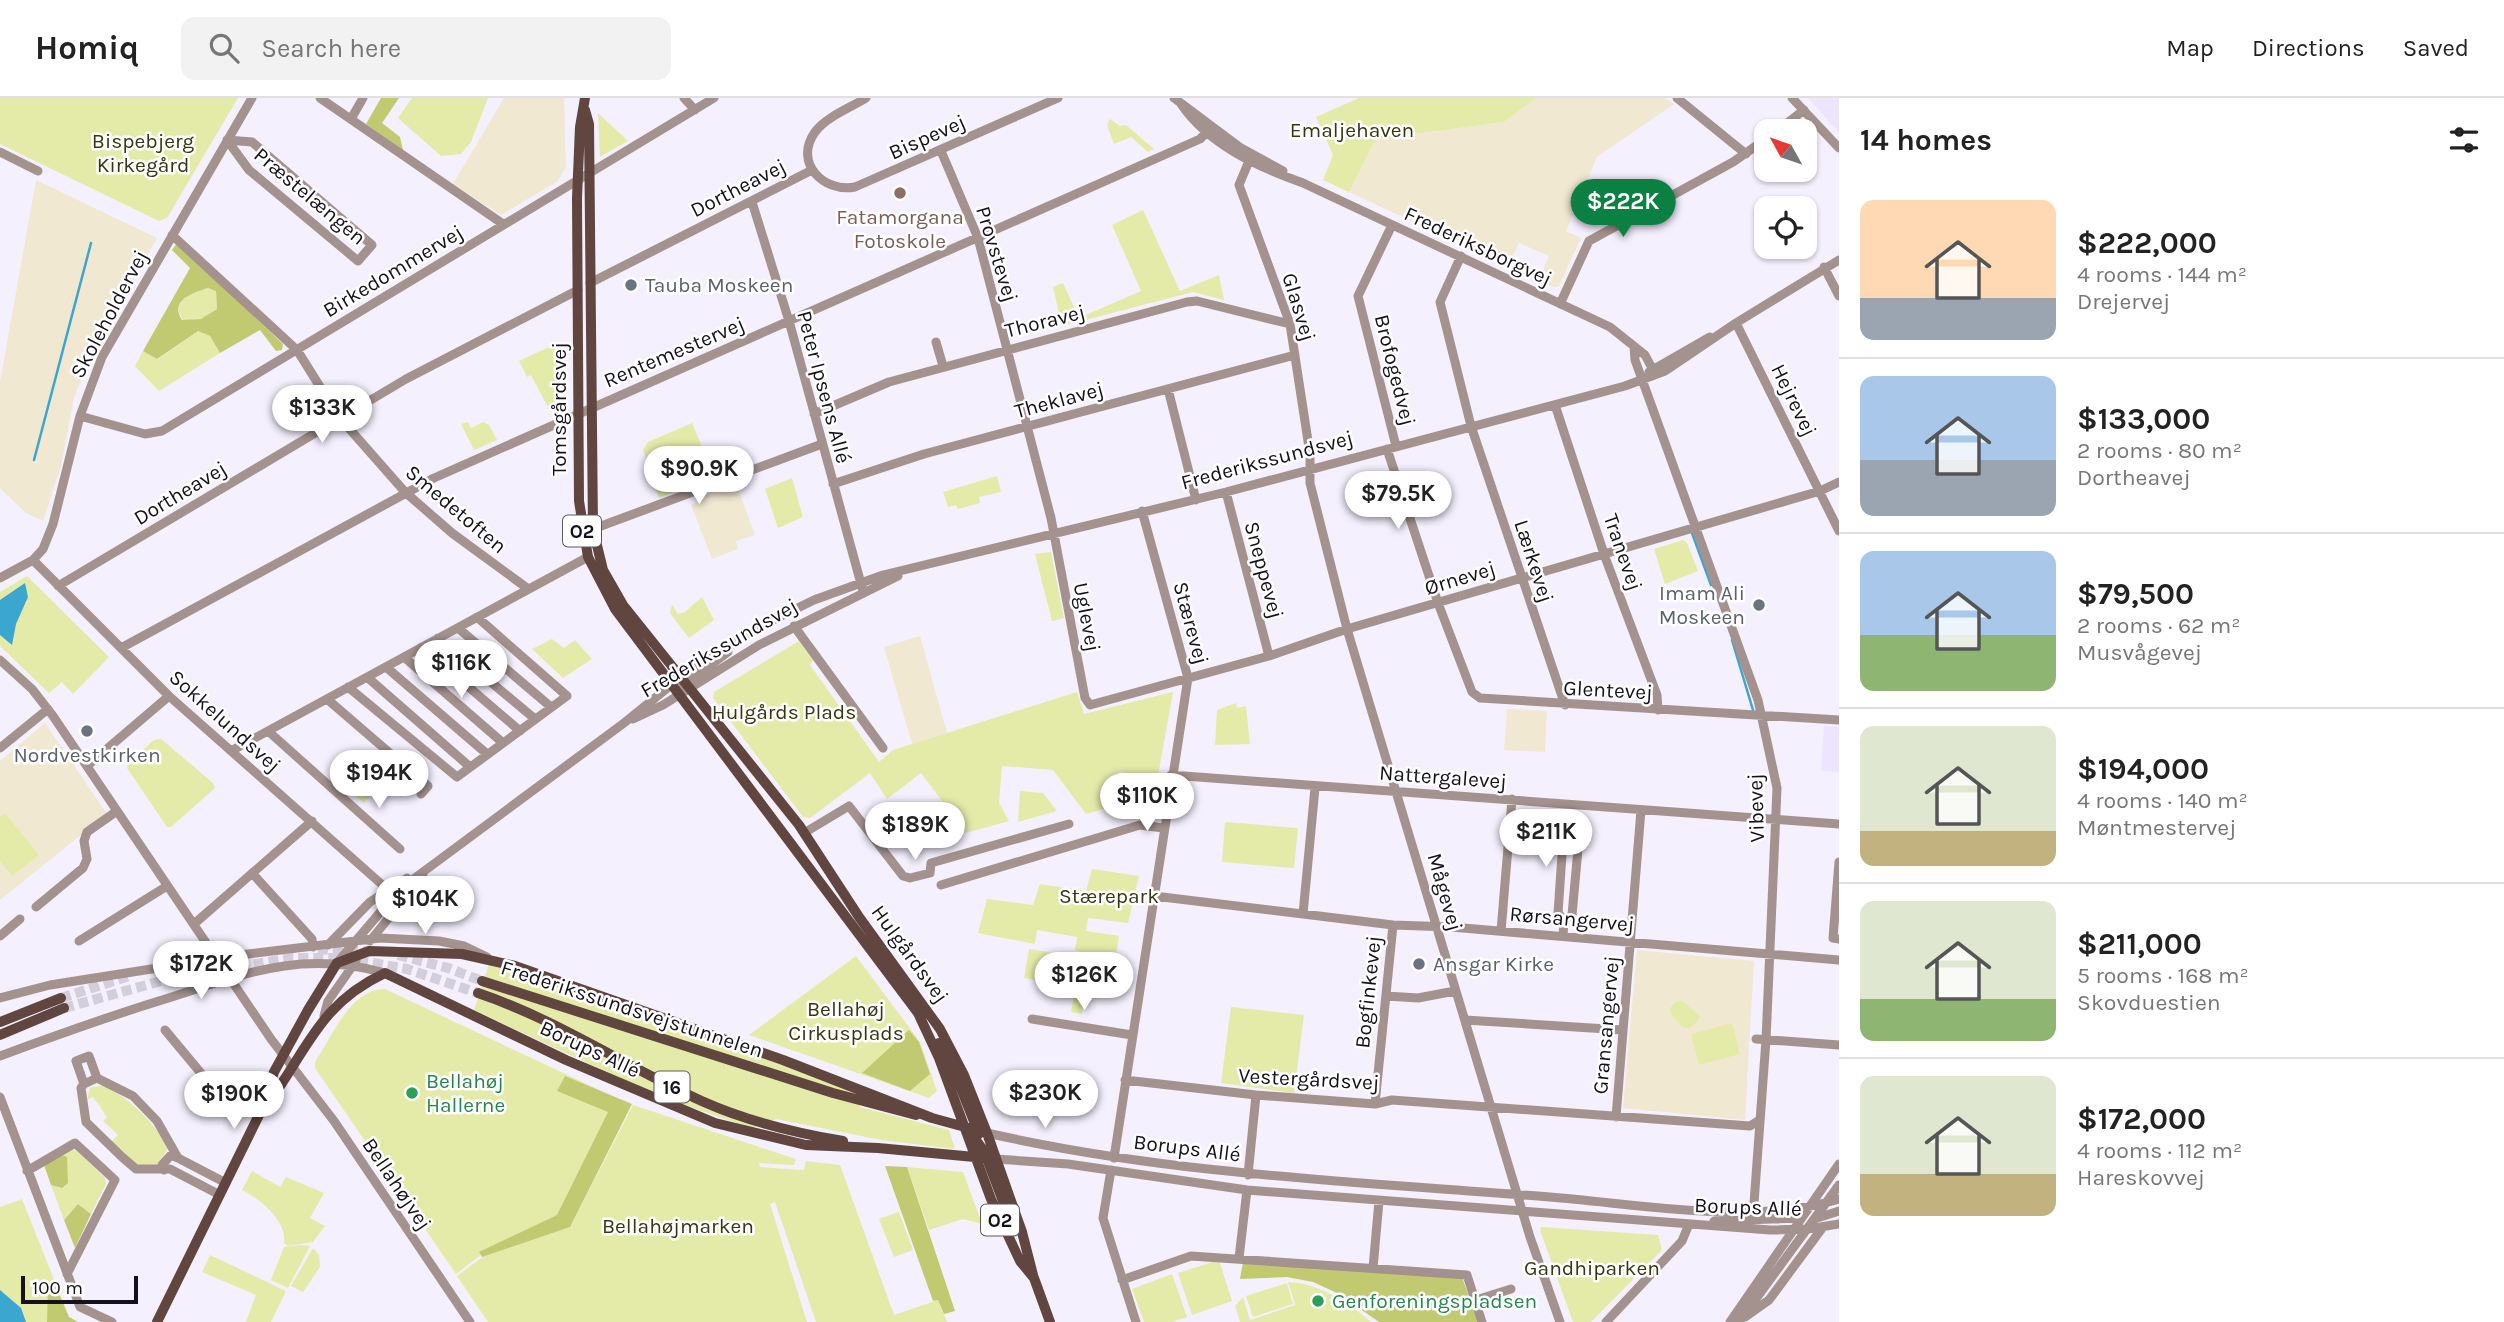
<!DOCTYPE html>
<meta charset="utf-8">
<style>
body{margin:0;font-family:Karla,sans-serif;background:#f2f2f2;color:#222;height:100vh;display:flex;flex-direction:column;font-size:26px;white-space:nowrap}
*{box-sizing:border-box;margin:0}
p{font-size:23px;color:#767676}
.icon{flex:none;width:38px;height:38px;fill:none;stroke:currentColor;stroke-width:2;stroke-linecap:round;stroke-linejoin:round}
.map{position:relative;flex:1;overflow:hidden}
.side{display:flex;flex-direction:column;background:#fff;width:665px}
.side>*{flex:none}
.needle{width:46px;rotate:310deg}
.tools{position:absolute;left:1754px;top:21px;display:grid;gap:14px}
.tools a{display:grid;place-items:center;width:63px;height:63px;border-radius:14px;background:#fff;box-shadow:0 2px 5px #0004;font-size:35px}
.scale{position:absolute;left:21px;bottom:18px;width:117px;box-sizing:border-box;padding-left:7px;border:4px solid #14101c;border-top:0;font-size:19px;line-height:24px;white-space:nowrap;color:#14101c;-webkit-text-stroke:5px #fff;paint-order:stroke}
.price{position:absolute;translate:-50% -60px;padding:0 16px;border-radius:24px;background:#fff;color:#222;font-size:23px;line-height:46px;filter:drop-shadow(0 2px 4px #0008)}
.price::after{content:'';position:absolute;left:50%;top:42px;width:21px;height:16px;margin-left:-10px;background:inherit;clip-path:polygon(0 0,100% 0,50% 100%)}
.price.current{background:#0b8043;color:#fff}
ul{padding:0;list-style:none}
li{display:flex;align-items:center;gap:21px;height:175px;padding:0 21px}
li+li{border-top:2px solid #e0e0e0}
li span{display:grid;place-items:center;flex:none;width:196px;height:140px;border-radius:14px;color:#555}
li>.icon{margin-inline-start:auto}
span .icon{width:84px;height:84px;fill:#fffc;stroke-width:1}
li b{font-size:30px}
h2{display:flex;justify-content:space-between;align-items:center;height:84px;padding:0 21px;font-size:30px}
header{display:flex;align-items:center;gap:42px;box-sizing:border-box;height:98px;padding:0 35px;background:#fff;border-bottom:2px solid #e0e0e0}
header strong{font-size:33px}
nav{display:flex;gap:38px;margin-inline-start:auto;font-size:24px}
.search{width:490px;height:63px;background:#f2f2f2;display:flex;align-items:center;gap:18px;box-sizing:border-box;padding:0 24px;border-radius:14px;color:#767676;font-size:26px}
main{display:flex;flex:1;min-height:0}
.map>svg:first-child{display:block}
</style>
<header>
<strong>Homiq</strong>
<div class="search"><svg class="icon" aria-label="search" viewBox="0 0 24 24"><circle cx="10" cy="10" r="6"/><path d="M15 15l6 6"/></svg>Search here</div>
<nav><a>Map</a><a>Directions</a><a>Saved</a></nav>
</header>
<main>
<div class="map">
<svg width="1839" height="1224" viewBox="0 0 1839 1224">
<rect width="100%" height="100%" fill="#f4f0fe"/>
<path fill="#ede5ff" d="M1808 0H1839V35L1837 32Z
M1824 628 1839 629V674L1821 673Z"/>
<path fill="#f1e8d2" d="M504 0H564L566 69 558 83 501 117 453 86Z
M1536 0H1665L1674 6 1597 59 1566 133 1581 140 1559 188 1554 189 1539 182 1549 158 1519 145 1508 168 1349 94 1376 41 1504 24Z
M36 82 157 140 91 258 74 299 61 368 43 423 26 415 0 390V284Z
M736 385 755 437 736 443 738 451 712 461 691 407 701 403V399Z
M920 538 947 635 912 646 884 549Z
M1507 611 1547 613 1545 654 1504 652Z
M45 625 107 716 0 802V663Z
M1637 852 1754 863 1745 1022 1623 1010Z"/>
<path fill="#e4eba9" d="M0 0H238L167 120 159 123 0 46Z
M412 0H488L471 44 461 56 441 58 398 20Z
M1359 0H1536L1504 24 1376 41 1349 94 1323 82 1333 57 1316 19Z
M598 15 628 43 600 59Z
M1110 21 1120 28 1126 27 1154 51 1148 54 1131 39 1114 46 1107 27Z
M1143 112 1180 193 1219 177 1224 202 1193 194 1062 228 1053 189 1063 185 1079 220 1141 193 1112 127Z
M208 190 216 192 217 211 201 221 183 222C169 202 193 195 208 190Z
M198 233 210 238 220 255 159 293 135 268 143 253 158 261Z
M547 250 565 251V305L550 313 531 277 527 279 519 263Z
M468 324 471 330 483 324 489 327 497 342 474 352 461 326Z
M692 325 705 356 687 364 696 385 659 400 643 352 648 344Z
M997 378 1001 394 979 399 980 405 958 411 956 407 948 409 943 394Z
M792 380 803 419 778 430 765 391Z
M1683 442 1687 445 1698 473 1665 486 1654 451Z
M1051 454 1064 520 1052 523 1035 456Z
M27 478 109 559 73 596 62 584 49 595 0 548V494Z
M702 499 714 522 689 540 670 515 672 507 678 516 685 514Z
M552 541 564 550 575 542 592 561 563 580 532 551Z
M799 543 813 562 810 567 879 664 893 652 1077 594 1084 616 1173 594 1158 678 1118 674V707L1086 716 1053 672 1002 668 999 705 1009 723 966 735 921 675 887 701 870 675 810 720 803 719 713 600 714 594Z
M1236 605 1237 610 1246 608 1250 646 1215 647 1217 612Z
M161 641 213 685 215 690 171 729H167L127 670 128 665 154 642Z
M347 671 374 693 364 705 337 682Z
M1020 693 1043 695 1057 713 1018 724Z
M5 715 39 757 12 778 0 763V719Z
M1225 724 1298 730 1294 770 1222 764Z
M1092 771 1139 778 1128 825 1088 820 1086 833 1119 838 1111 889 1086 886 1082 916 1071 914 1081 854 1075 852 1077 839 1037 832 1035 846 978 835 987 801 1033 807 1040 786 1086 793Z
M1029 851 1061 856 1057 886 1024 880Z
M856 858 920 944 937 993 929 1000 749 937Z
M489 866 538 880 854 992 860 1009 949 1032 955 1051 881 1042 776 1021 751 1030 653 996 474 912Z
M385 891 629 1006 569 1124 482 1156 456 1176 315 970V964C332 939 350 891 385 891Z
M1677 903H1682L1700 918C1697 925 1691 931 1683 930L1672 918 1670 910Z
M1231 909 1304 917 1294 995 1221 985Z
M1732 925 1740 956 1699 967 1691 936Z
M103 987C133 1003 151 1021 168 1050L158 1069 138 1067 111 1044 118 1037 103 1023 107 1019 93 999 87 1002 90 990Z
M633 1007 796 1061 794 1067 759 1065 760 1069 804 1072 806 1063 840 1067 894 1217 938 1202 947 1224H816L775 1104 770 1106 807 1224H488L457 1178 484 1158 570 1129Z
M71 1052H76L105 1080 106 1086 91 1116 78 1106 64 1122 51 1087 62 1090V1057Z
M907 1069 963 1074 982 1126 963 1121 929 1132Z
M252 1073 280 1089 286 1079 324 1095 310 1120 325 1128 313 1144 288 1148 284 1145C287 1122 260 1101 242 1092Z
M22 1101 69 1219 78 1224H0V1109Z
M899 1114 913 1152 894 1159 879 1121Z
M1541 1129 1658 1137 1662 1152 1591 1224H1573L1540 1132Z
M300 1147 310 1148 288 1190 271 1182 284 1149Z
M313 1150 319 1157 320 1169 303 1194 291 1188Z
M210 1157 286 1193 271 1224H246L256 1197 202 1174Z
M1219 1162 1232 1203 1192 1217 1178 1175Z
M1172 1176 1187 1219 1172 1224H1144L1132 1191Z
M1288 1184C1318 1185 1348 1204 1371 1224H1240L1235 1208 1243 1199 1250 1222 1295 1207Z
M1287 1185 1293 1206 1253 1219 1246 1198Z"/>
<path fill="#c2ca71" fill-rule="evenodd" d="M381 0H399L382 25 400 39 403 52 366 26Z
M177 145 283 246 282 252 276 253 260 232 220 255 210 238 198 233 157 261 143 253 190 170 172 152ZM208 190 216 193 217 211 201 221 182 222C169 202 193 195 208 190Z
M909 932 919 944 930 976 910 993 862 975Z
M565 978 632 1006 570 1129 482 1159 479 1154 557 1117 608 1014 557 993Z
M62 1057 67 1059 68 1085 62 1090 51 1087 44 1067Z
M885 1068 907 1069 955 1213 944 1216 938 1202 933 1203Z
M78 1106 91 1116 75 1150 64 1122Z
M1243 1164 1462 1179 1478 1224H1379L1337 1195 1313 1184 1287 1179 1240 1181Z
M54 1184 69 1219 78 1224H47L48 1187Z"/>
<path fill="#3ba6d0" d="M25 485 28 499 16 526 12 547 0 537V502Z
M0 1192 21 1210 26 1224H0Z"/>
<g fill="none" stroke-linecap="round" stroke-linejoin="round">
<path stroke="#3ba6d0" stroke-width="2.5" d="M34 362 91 145
M1692 435 1711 487
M1732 542 1753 612"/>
<path stroke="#d2cedc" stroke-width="10" stroke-dasharray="10 5" stroke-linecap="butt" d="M318 851 371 854
M398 857 448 870 482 883
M61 900 129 878
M64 910 172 880 292 860H345L407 871 478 895"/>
<path stroke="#a4928e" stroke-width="9" d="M320 0 503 126
M684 0 695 12
M866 0C850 10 826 19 815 34 793 65 824 95 855 89L1058 0
M1174 0 1241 50 1283 73
M1677 0 1746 56
M1792 0 1839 50
M1181 6C1209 47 1258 69 1303 85L1610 229 1645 257 1653 272
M351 21 363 0
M1777 33 1804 12
M227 42 252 44 372 147 358 163 249 72Z
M941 53 978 140 1051 420 1085 600 1090 607 1269 558 1347 531 1820 393 1839 384
M0 54 38 73
M1249 63 1239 87 1290 226 1310 356V385L1347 531 1530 1139 1560 1224
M752 104 789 223 863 493
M1392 127 1358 198 1396 348
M172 137 297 252 339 319 405 394 452 435 527 490
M1461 158 1440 204 1471 328 1565 607
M1824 169 1839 198
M590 185 812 72
M1560 206 1589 143 1733 64 1766 41
M1736 225 1839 433
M936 244 943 268
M1634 249 1635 262 1758 602 1777 690 1766 942 1754 1105 1759 1115
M1649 274 1710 239
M1168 291 1196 402
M1555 307 1605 459 1657 597 1658 612
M814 316 889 284 1187 204 1197 203 1290 226
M80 318 145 336 162 333 714 0
M1387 351 1438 505 1472 594 1480 600 1839 622
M833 386 924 356 1295 257
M1226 394 1269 558
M593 431 822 346
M33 462 169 598 387 791
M0 480 33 462 43 451 53 426 80 318 102 259 252 0
M58 488 406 281 578 192
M794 528 883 650
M458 530 551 609
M438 540 535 621
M422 549 520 633
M121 550 434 380 1164 57 1200 41 1212 29
M404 559 503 645
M0 562 32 591 53 618 271 941 334 1023 470 1224
M386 569 487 656
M367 579 470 669
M683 588 728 554
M348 589 457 679 567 598 477 519
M327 601 428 688 421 696
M633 621 663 607 759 547 898 478
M268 633 400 751
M0 650 48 611
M231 653 588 459
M87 668 169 598
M1171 677 1839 726
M804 735 849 708 903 778 910 780 930 775 931 765 1069 726
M1839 764 1833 840 1839 841
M252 775 312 841 313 849
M941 787 1140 727 1163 730
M1154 798 1393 827 1451 829 1839 862
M36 809 83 770 87 761 84 743 87 734 117 713
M1303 816 1315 690
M194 826 312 723
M1501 833 1512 701
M0 838 20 821
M1563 838 1564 822 1572 817 1580 729 1572 722 1564 728 1558 815 1564 822
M79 843 167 788
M370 843 423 778
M328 847 370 804 407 780
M337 865 400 791 624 625 681 579 759 529 814 502 883 477 1226 394 1625 288 1665 273 1736 225 1839 162
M1386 898 1418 900 1455 893
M0 900 50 887 240 857 380 840 439 843 464 848 487 859
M324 918 328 903 356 863
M1032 921 1132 937
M1465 922 1623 932
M165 932 220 998 259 1017
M1756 941 1839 947
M0 958C54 938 107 919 162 902 242 877 299 851 385 875
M1125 982 1256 997 1375 1006 1392 1002 1750 1028 1758 1023
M84 986 76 963 89 958 97 980
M0 999 80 1209 112 1224
M1375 1006 1393 827
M1616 1019 1641 712
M987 1035C1172 1077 1361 1084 1550 1099 1640 1106 1752 1128 1839 1101
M1114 1060 1188 580 1142 413
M996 1061 1068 1066 1247 1092 1770 1132 1808 1131 1839 1126
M164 1072 162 1067 171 1057 178 1060
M1111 1072 1103 1120 1136 1224
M27 1073 75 1045 115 1082 67 1176
M1248 1077 1256 997
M220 1097 170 1071H136L122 1059 86 1024 81 990 84 986 97 980 133 998 157 1023 178 1060 226 1085
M1814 1121 1839 1113
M1714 1123 1801 1120
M1239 1160 1247 1092
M1373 1170 1379 1103
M1122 1182 1191 1158 1467 1177 1482 1224
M1476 1202 1511 1191
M1745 1219 1769 1202 1823 1129
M1606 1224 1682 1143 1689 1126
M1730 1224 1839 1066
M1739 1224 1839 1087"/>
<path stroke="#61453f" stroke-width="10" d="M585 0 580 29 577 100 579 403 588 459 615 511 918 915 939 960 991 1101 1020 1163 1034 1180 1050 1224
M585 12 589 26 593 431 603 472 623 507 799 727 859 819 940 931 964 977 987 1035 1022 1134 1033 1177
M482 883 833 995 916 1017
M478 895C558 922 628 970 704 1004 749 1024 796 1035 843 1043
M0 924 61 900
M0 937 64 910
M939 945 954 973 979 1036
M267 1007C308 951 319 906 385 875L566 962 715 1025 806 1047 878 1050 996 1061
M969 1033 984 1053 1014 1132
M157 1224 259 1017 274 974 308 912 337 865 369 853 462 856 515 868 783 962 932 1020 987 1035"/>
</g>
<circle fill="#8d6e63" stroke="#fff" stroke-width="2.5" cx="900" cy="95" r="7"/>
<g fill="#6b7280" stroke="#fff" stroke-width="2.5">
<circle cx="631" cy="187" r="7"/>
<circle cx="1759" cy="507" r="7"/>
<circle cx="87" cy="633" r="7"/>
<circle cx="1419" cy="866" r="7"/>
</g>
<g fill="#2e9e5b" stroke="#fff" stroke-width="2.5">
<circle cx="412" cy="995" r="7"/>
<circle cx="1318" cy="1203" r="7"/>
</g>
<g text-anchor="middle" stroke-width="5" stroke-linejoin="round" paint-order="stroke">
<g fill="#fff" stroke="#5a5860" stroke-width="2">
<rect x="563" y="417.5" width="38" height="31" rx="5"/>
<rect x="654.5" y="973.5" width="35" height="31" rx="5"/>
<rect x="981" y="1106.5" width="38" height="31" rx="5"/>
</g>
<g font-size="19" font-weight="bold" fill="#14101c">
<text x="582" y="440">O2</text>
<text x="672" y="996">16</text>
<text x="1000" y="1129">O2</text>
</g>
<g font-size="21" fill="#343711" stroke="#fff">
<text x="1352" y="39">Emaljehaven</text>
<text x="143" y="50">Bispebjerg<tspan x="143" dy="24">Kirkegård</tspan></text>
<text x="784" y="621">Hulgårds Plads</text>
<text x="1109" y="805">Stærepark</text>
<text x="846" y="918">Bellahøj<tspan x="846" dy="24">Cirkusplads</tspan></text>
<text x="678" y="1135">Bellahøjmarken</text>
<text x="1592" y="1177">Gandhiparken</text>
</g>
<g font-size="21" fill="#14101c" stroke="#fff">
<text transform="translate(927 39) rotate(-24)" y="7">Bispevej</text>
<text transform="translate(738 90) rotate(-27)" y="7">Dortheavej</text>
<text transform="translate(310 98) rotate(40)" y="7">Præstelængen</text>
<text transform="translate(1478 148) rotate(25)" y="7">Frederiksborgvej</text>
<text transform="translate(997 156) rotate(73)" y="7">Provstevej</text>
<text transform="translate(393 173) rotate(-31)" y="7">Birkedommervej</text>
<text transform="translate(1299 209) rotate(73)" y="7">Glasvej</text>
<text transform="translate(109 216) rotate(-62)" y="7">Skoleholdervej</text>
<text transform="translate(1045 223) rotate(-14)" y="7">Thoravej</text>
<text transform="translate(674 254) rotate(-23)" y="7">Rentemestervej</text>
<text transform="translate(1395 272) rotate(76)" y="7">Brofogedvej</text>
<text transform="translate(824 289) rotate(75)" y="7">Peter Ipsens Allé</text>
<text transform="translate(1059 302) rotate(-15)" y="7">Theklavej</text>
<text transform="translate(1794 302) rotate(64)" y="7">Hejrevej</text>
<text transform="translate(559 311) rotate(-90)" y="7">Tomsgårdsvej</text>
<text transform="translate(1267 362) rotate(-15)" y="7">Frederikssundsvej</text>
<text transform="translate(180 395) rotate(-31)" y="7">Dortheavej</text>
<text transform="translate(456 411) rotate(40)" y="7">Smedetoften</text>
<text transform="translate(1623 454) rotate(71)" y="7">Tranevej</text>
<text transform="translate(1534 463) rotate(72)" y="7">Lærkevej</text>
<text transform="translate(1264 472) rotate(75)" y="7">Sneppevej</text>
<text transform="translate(1460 480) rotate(-17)" y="7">Ørnevej</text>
<text transform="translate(1087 519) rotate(79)" y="7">Uglevej</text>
<text transform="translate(1191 525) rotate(75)" y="7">Stærevej</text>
<text transform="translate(719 550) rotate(-30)" y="7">Frederikssundsvej</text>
<text transform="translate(1608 592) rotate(3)" y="7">Glentevej</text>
<text transform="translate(225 623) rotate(42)" y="7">Sokkelundsvej</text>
<text transform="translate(1443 679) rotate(4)" y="7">Nattergalevej</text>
<text transform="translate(1756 710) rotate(-92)" y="7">Vibevej</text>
<text transform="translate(1445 794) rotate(74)" y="7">Mågevej</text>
<text transform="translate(1572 821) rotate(5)" y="7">Rørsangervej</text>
<text transform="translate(910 856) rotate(54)" y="7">Hulgårdsvej</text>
<text transform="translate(1368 894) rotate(-84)" y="7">Bogfinkevej</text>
<text transform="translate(632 911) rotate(18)" y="7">Frederikssundsvejstunnelen</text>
<text transform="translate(1606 927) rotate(-85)" y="7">Gransangervej</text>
<text transform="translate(590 951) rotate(25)" y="7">Borups Allé</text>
<text transform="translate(1309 981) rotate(3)" y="7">Vestergårdsvej</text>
<text transform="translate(1187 1050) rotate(7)" y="7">Borups Allé</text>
<text transform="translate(397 1086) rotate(56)" y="7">Bellahøjvej</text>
<text transform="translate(1748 1109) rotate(2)" y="7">Borups Allé</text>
</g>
<g font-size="21" fill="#785e54" stroke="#fff">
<text x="900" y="126">Fatamorgana<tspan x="900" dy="24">Fotoskole</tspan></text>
</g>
<g font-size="21" fill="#5b616d" stroke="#fff" text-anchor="start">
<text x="645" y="194">Tauba Moskeen</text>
<text x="1745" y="502" text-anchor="end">Imam Ali<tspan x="1745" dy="24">Moskeen</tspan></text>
<text x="87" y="664" text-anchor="middle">Nordvestkirken</text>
<text x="1433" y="873">Ansgar Kirke</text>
</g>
<g font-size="21" fill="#27864d" stroke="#fff" text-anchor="start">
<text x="426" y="990">Bellahøj<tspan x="426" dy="24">Hallerne</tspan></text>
<text x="1332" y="1210">Genforeningspladsen</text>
</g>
</g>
</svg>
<div class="tools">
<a><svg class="needle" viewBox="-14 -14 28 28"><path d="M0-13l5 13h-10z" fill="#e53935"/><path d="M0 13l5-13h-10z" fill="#767676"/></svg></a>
<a><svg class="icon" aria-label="locate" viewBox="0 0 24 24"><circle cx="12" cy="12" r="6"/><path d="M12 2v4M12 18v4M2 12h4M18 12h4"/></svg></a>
</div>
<div class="scale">100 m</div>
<b class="price current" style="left:1623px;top:141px">$222K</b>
<b class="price" style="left:322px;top:347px">$133K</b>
<b class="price" style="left:699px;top:408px">$90.9K</b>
<b class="price" style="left:1398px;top:433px">$79.5K</b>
<b class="price" style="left:461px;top:602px">$116K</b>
<b class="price" style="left:379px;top:712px">$194K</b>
<b class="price" style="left:1147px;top:735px">$110K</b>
<b class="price" style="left:915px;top:764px">$189K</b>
<b class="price" style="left:1546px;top:771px">$211K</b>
<b class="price" style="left:425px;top:838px">$104K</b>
<b class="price" style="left:201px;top:903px">$172K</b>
<b class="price" style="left:1084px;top:914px">$126K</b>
<b class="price" style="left:1045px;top:1032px">$230K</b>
<b class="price" style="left:234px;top:1033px">$190K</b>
</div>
<section class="side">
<h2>14 homes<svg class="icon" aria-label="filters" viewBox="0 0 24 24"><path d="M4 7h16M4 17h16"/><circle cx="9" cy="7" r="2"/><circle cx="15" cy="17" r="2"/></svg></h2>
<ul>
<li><span style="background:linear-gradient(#ffd9b3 70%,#9aa5b1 0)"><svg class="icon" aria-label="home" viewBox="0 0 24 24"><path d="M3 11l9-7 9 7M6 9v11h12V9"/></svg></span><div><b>$222,000</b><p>4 rooms · 144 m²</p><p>Drejervej</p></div></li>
<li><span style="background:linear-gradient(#a9c7e8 60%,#9aa5b1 0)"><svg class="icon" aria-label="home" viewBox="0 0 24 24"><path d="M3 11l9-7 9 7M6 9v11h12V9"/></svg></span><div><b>$133,000</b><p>2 rooms · 80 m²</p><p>Dortheavej</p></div></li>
<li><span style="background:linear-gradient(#a9c7e8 60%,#8fb573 0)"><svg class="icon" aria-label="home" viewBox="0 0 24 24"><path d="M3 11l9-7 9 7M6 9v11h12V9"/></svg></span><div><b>$79,500</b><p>2 rooms · 62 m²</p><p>Musvågevej</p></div></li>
<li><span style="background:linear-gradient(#dfe7d0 75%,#c2b280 0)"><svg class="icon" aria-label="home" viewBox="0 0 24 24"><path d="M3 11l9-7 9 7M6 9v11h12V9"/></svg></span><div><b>$194,000</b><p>4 rooms · 140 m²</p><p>Møntmestervej</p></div></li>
<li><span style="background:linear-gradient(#dfe7d0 70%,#8fb573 0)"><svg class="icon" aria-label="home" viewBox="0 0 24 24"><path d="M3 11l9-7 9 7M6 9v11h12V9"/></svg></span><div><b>$211,000</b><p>5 rooms · 168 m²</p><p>Skovduestien</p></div></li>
<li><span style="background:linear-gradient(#dfe7d0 70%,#c2b280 0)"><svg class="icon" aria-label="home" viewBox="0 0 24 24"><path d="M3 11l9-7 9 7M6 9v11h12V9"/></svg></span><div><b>$172,000</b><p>4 rooms · 112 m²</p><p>Hareskovvej</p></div></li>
</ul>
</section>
</main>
